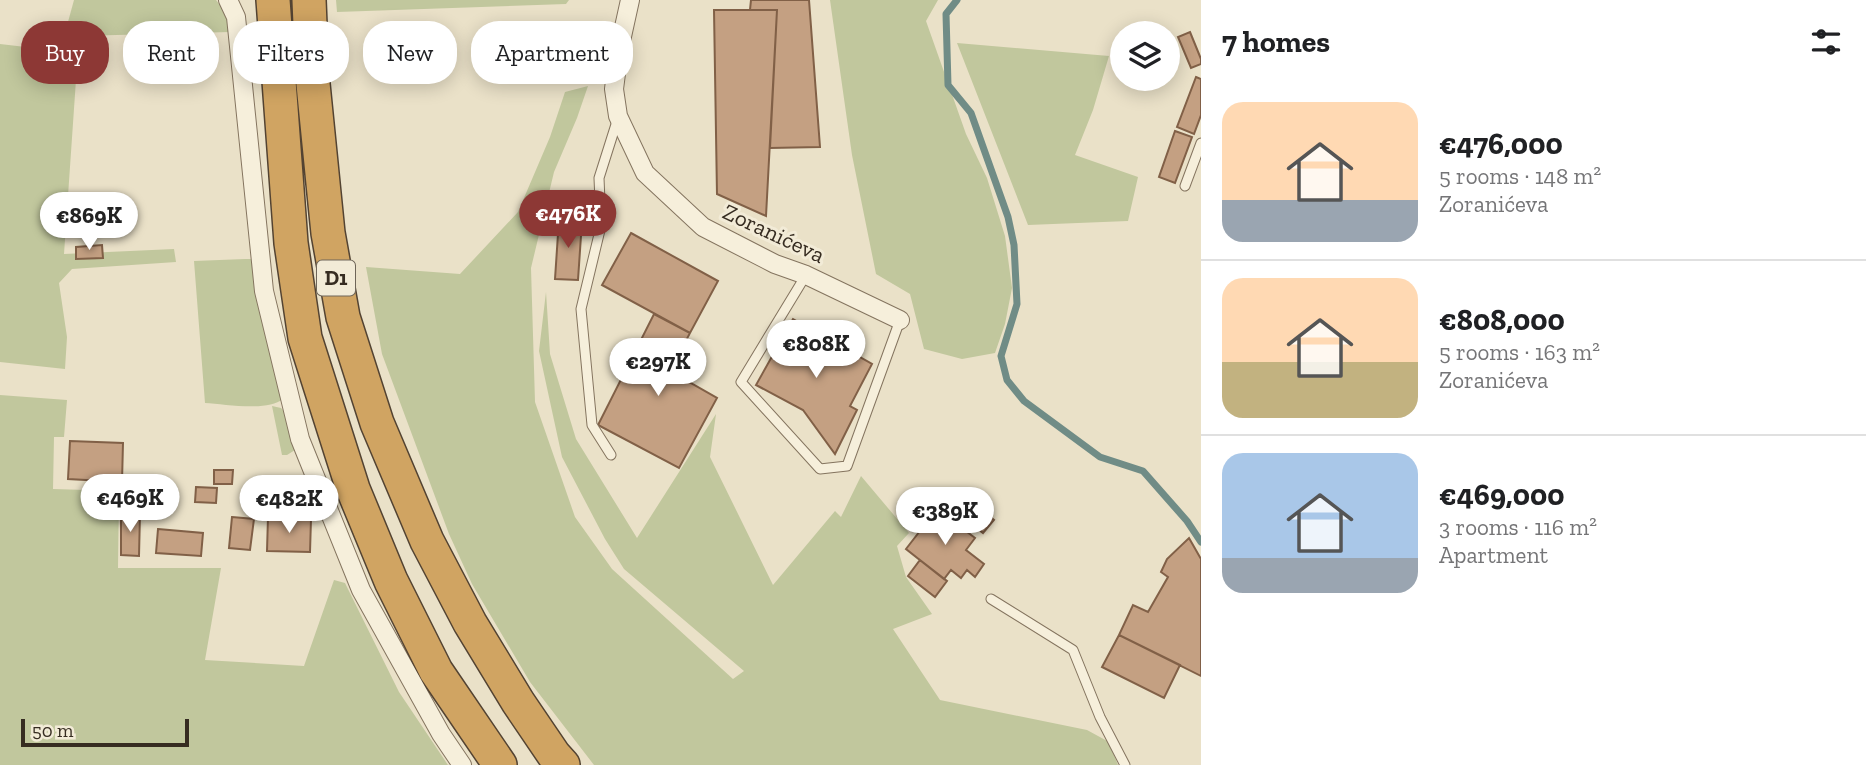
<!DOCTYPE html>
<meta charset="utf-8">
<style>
body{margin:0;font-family:"Zilla Slab",serif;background:#f6f6f6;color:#202124;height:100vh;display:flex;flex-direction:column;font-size:26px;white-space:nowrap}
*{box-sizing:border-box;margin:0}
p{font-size:23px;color:#757577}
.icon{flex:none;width:38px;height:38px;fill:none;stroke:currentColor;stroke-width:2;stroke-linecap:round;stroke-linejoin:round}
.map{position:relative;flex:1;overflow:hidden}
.panel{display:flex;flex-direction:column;background:#fff;width:665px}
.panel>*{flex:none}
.hud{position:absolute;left:21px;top:21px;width:665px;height:63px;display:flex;gap:14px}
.tools{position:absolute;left:1110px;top:21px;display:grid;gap:14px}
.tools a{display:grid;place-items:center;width:70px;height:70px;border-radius:50%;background:#fff;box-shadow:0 4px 18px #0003;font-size:35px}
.scale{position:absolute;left:21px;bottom:18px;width:168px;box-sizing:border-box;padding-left:7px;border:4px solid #362c21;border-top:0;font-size:19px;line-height:24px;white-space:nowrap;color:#362c21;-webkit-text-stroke:5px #f2ebd7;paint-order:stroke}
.price{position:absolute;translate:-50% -60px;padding:0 16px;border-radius:24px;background:#fff;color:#222;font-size:23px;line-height:46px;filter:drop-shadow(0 2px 4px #0008)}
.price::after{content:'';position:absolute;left:50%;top:42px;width:21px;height:16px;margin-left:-10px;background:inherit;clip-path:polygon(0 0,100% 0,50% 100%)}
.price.selected{background:#8d3835;color:#fff}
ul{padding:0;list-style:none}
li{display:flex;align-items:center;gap:21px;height:175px;padding:0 21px}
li+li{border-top:2px solid #e0e0e0}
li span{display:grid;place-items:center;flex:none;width:196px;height:140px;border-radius:21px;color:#555}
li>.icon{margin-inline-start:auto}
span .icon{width:84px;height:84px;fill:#fffc;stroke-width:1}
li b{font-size:30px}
h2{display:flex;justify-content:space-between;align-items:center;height:84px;padding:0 21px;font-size:30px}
.pill{padding:0 24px;border-radius:28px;background:#fff;box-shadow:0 4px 18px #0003;font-size:24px;line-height:63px}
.pill.selected{background:#8d3835;color:#fff}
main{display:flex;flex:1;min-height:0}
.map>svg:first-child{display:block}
</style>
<main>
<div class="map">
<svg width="1201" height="765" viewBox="0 0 1201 765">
<rect width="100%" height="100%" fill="#eae1c8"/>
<path fill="#c1c79d" d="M74 0H216L225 11 230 32 79 36 64 254 174 249 176 262 72 269 59 283 67 337 65 369 0 362V44L60 51Z
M336 0H569L566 4 337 12Z
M830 0H938L926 21 966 134 987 178 1005 236 1012 288 1005 324 995 353 962 359 924 349 910 294 876 274 852 155Z
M957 43 1109 56 1093 110 1075 155 1138 177 1128 221 1028 225Z
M588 86 577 118 554 172 531 268 535 402 575 517 612 569 733 679 744 671 624 569 605 539 562 457 539 351 546 292 550 354 576 439 637 538 716 414 710 457 773 585 835 511 841 517 861 476 909 533 897 546 906 577 932 614 893 629 940 700 1087 730 1109 742 1118 765H594L530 682 472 584 449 534 382 354 366 267 460 274 518 212 550 137 565 92Z
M245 259H253L283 399C267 412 225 404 205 403L194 261Z
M0 395 67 400 64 437H54L53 489 119 491 118 568H221L205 660 304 666 334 580 345 583 399 692 448 765H0Z
M272 406 281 408 285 412 295 450 287 455H282Z"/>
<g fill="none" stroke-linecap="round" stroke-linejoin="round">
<path stroke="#708c86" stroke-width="7" d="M957 0 946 14 948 85 971 113 1008 217 1014 245 1017 304 1001 356 1007 380 1024 401 1100 457 1143 471 1187 521 1201 542"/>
</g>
<path fill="#c4a082" stroke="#816047" stroke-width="2" d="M751 0H809L820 147 770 148 777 10H750Z
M714 10H777L766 216 717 194Z
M1190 32 1201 59V64L1191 68 1178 37Z
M1196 77 1201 79V115L1194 134 1177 127Z
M1175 131 1192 137 1175 183 1159 177Z
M559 219 582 221 578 280 555 279Z
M631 233 718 281 690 333 602 285Z
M102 245 103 258 76 259V247Z
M654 314 690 333 670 371 717 398 679 468 598 425Z
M793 319 872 364 850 406 857 410 835 454 803 410 756 385Z
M70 441 123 443 122 482 68 479Z
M214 470H233L232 484H214Z
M196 487 217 488 216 503 195 502Z
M978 507 994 520 983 533 967 520Z
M937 509 975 538 966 550 984 564 975 577 967 570 961 578 951 570 944 579 906 549Z
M121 512 140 513 139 556 121 555Z
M232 517 254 519 250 550 229 548Z
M268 517 311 519 310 552 267 551Z
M158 529 203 533 201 556 156 553Z
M1189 538 1201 559V676L1119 635 1133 605 1148 612 1168 577 1161 572 1167 559Z
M920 560 947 581 935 597 908 576Z
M1119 635 1180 665 1164 698 1102 667Z"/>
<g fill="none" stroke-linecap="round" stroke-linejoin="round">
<defs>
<path id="lane" d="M1185 186 1201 143
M806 275 741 382 820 469 847 466 900 320
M611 455 592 425 581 309 601 226 599 178 618 118
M991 599 1073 650 1100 717 1125 765"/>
<path id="street" d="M228 0 236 17 264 291 300 439 361 590 441 734 462 765
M630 0 619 50 614 89 618 116 645 173 703 227 775 264 806 275 900 320"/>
<path id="highway" d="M273 0 291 243 305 338 353 489 391 581 436 671 500 765
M309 0 312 74 328 233 343 317 377 423 427 541 470 623 518 702 554 755 563 765"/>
</defs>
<use href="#lane" stroke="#84745f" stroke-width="11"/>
<use href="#street" stroke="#84745f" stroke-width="20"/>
<use href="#highway" stroke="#534332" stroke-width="36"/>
<use href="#lane" stroke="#f6efdb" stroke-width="9"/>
<use href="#street" stroke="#f6efdb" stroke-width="18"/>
<use href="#highway" stroke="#d0a462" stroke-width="33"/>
</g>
<g text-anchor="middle" stroke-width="6" stroke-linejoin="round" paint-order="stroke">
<rect fill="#f2ebd7" stroke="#6e6558" stroke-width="2" x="317" y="260.5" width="38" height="35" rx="5"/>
<g font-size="21" font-weight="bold" fill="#362c21">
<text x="336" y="285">D1</text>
</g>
<g font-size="23" fill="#362c21" stroke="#f2ebd7">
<text transform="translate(774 233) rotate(25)" y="8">Zoranićeva</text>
</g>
</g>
</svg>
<div class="tools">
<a><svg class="icon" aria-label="layers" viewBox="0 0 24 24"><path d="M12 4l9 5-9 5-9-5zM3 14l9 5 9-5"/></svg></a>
</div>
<div class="scale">50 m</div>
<b class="price selected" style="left:568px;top:250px">€476K</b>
<b class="price" style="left:89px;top:252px">€869K</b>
<b class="price" style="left:816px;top:380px">€808K</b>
<b class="price" style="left:658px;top:398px">€297K</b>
<b class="price" style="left:130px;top:534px">€469K</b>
<b class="price" style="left:289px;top:535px">€482K</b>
<b class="price" style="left:945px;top:547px">€389K</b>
<div class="hud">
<a class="pill selected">Buy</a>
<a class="pill">Rent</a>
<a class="pill">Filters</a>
<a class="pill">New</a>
<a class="pill">Apartment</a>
</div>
</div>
<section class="panel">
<h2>7 homes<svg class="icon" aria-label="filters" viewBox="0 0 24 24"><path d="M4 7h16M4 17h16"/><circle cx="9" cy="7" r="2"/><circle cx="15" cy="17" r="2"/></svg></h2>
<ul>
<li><span style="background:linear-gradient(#ffd9b3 70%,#9aa5b1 0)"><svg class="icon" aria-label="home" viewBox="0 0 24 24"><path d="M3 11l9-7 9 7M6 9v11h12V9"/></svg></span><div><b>€476,000</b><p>5 rooms · 148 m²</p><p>Zoranićeva</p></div></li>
<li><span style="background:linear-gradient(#ffd9b3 60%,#c2b280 0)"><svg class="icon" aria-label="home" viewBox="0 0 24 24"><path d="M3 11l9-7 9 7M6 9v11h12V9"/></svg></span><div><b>€808,000</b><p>5 rooms · 163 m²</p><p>Zoranićeva</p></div></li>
<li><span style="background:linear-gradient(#a9c7e8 75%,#9aa5b1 0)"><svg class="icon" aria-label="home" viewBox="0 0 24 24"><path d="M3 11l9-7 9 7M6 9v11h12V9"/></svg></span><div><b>€469,000</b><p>3 rooms · 116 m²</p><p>Apartment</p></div></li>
</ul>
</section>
</main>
